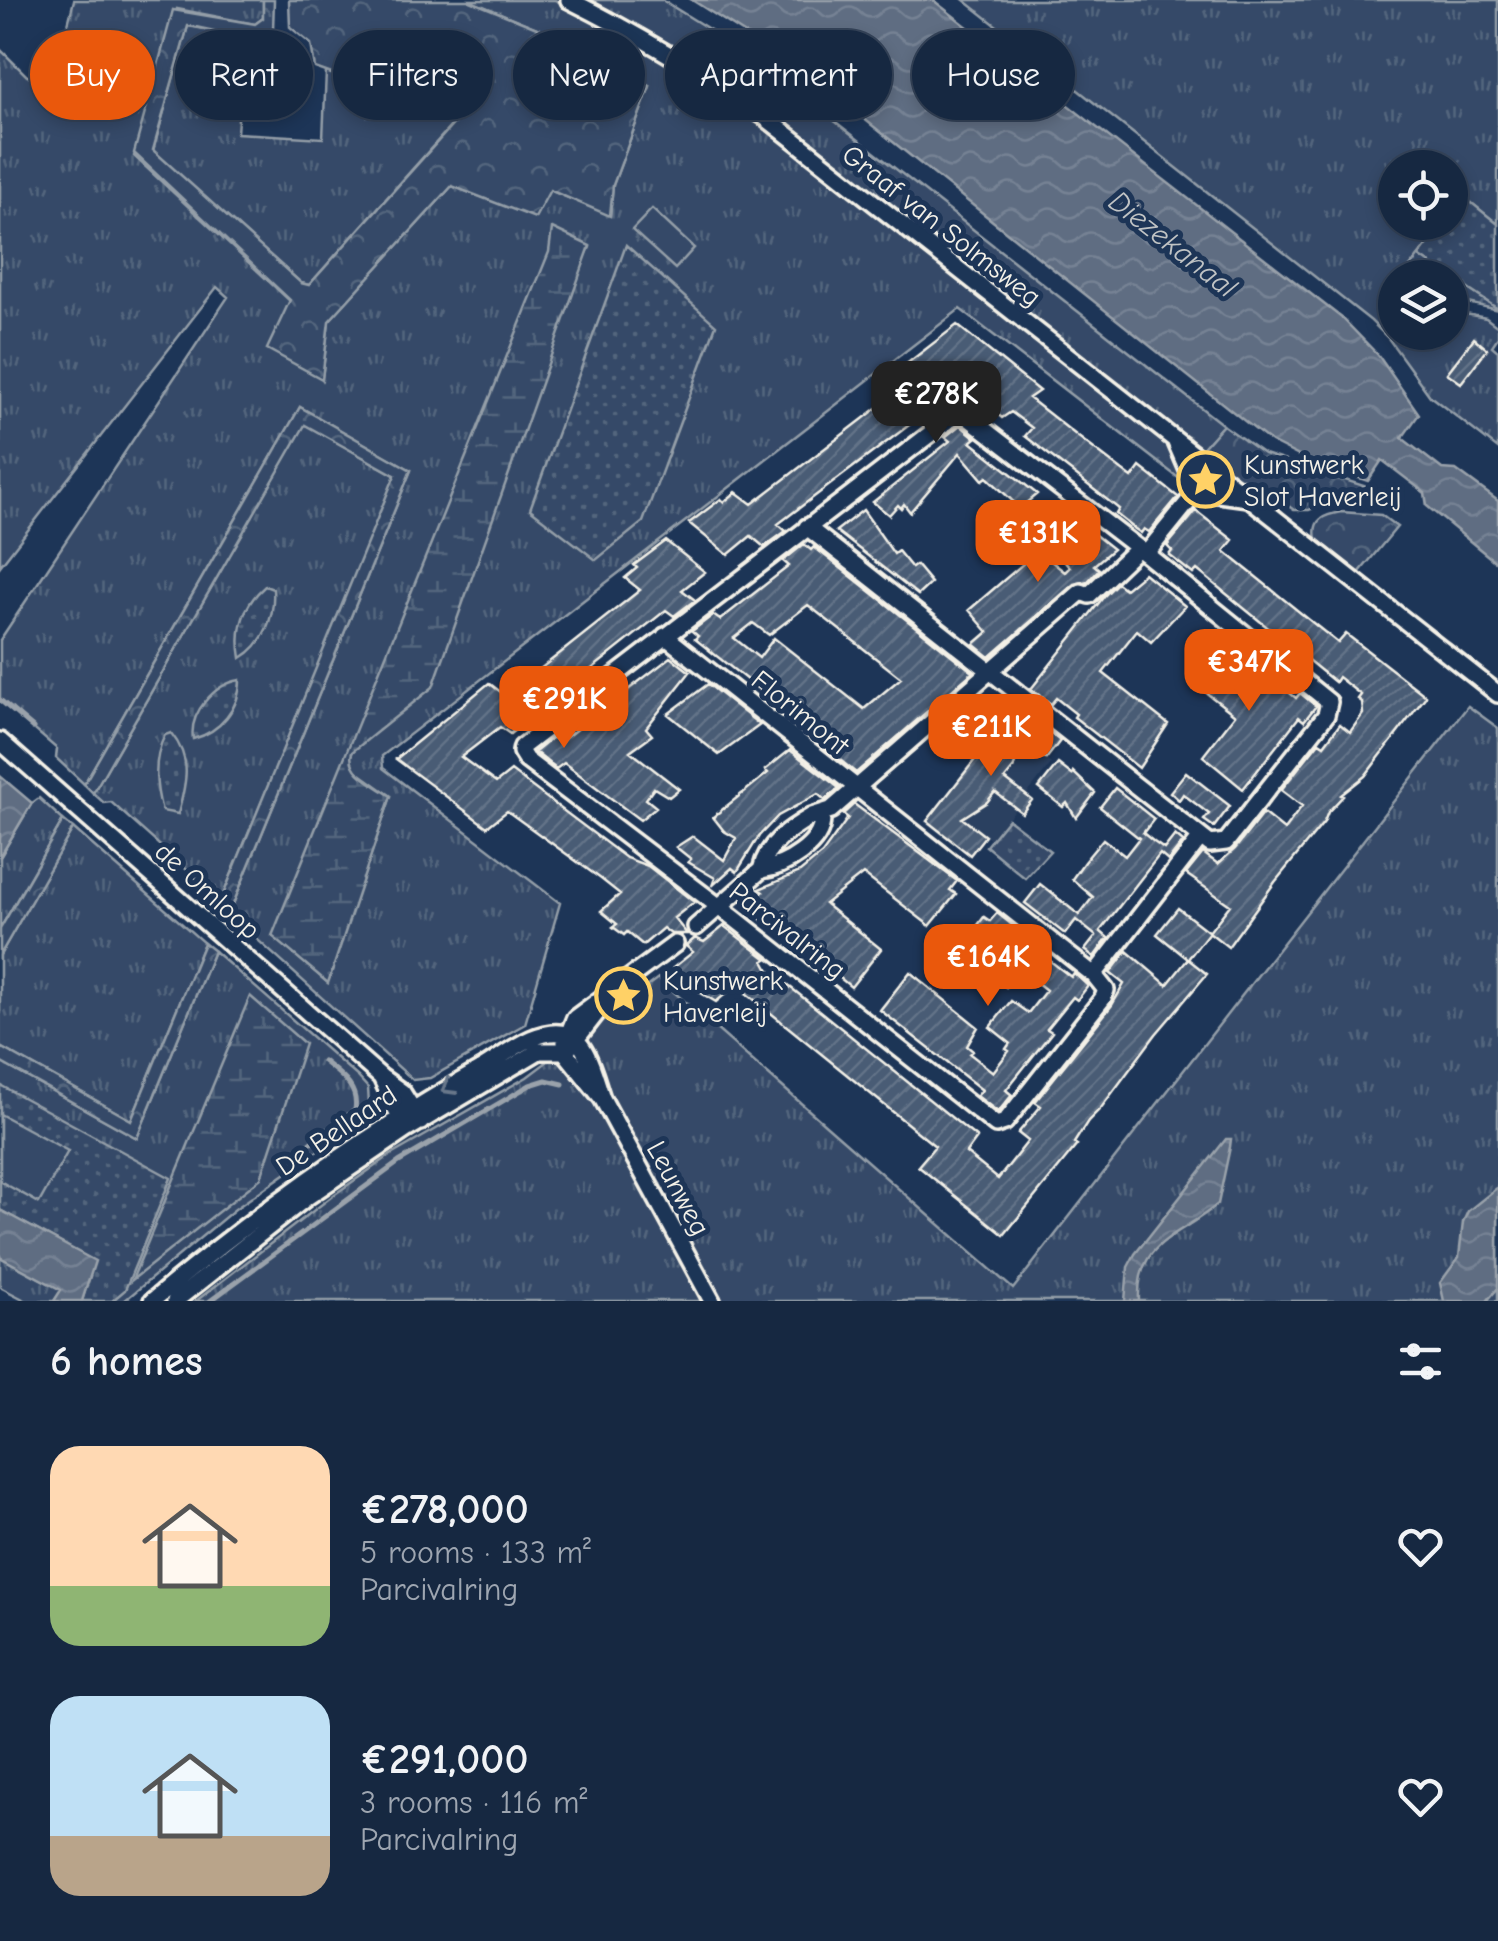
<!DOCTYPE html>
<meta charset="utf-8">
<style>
body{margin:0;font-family:"Comic Neue",sans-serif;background:#23344c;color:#f1f3f6;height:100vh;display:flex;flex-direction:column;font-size:38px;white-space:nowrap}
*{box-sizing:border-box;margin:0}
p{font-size:32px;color:#9ea6b1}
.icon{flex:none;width:55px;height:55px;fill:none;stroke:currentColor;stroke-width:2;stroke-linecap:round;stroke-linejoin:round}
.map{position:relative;height:1301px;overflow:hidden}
.sheet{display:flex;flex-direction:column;background:#162841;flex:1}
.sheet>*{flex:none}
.guide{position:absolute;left:30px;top:30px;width:1440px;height:90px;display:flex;gap:20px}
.tools{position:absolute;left:1378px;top:150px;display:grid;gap:20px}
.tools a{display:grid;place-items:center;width:90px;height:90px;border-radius:50%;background:#162841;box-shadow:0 5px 15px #0003,0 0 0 2px #35445a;font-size:50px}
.price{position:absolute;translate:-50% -85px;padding:0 22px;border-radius:20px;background:#ea580c;color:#fff;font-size:32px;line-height:65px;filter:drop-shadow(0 2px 5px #0008)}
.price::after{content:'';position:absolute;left:50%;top:60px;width:30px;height:22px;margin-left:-15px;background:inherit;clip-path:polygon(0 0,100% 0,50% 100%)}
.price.on{background:#222;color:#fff}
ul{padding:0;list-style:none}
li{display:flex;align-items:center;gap:30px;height:250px;padding:0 50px}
li span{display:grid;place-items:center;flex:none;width:280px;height:200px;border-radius:30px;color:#555}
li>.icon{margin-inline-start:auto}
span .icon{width:120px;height:120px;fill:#fffc;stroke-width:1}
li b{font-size:42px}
h2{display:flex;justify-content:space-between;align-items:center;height:120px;padding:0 50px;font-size:42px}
.chip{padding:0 35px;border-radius:45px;background:#162841;box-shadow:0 5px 15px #0003,0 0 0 2px #35445a;font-size:35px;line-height:90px}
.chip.on{background:#ea580c;color:#fff}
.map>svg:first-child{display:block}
</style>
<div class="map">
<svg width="1498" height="1301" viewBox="0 0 1498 1301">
<defs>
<pattern id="grass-tufts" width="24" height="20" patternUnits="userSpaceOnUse" patternTransform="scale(2.5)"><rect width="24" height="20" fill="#354a67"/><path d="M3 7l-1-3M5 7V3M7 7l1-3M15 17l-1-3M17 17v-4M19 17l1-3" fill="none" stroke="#53657d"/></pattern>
<pattern id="forest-crowns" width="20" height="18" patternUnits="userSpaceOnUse" patternTransform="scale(2.5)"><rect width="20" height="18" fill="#354a67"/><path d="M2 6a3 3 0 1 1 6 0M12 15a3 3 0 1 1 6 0" fill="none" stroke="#53657d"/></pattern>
<pattern id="wetland-marsh" width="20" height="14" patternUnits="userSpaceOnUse" patternTransform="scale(2.5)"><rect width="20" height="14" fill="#354a67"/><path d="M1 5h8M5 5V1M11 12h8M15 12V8" fill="none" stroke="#53657d"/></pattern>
<pattern id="park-dots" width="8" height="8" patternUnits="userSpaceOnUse" patternTransform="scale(2.5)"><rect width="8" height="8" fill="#354a67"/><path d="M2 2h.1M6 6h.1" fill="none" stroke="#53657d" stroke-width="1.8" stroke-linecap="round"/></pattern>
<pattern id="water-waves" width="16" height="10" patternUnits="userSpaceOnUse" patternTransform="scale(2.5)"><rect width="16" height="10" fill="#5e6d82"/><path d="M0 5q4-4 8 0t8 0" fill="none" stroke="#768294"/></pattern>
<pattern id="building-hatch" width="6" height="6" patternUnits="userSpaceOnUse" patternTransform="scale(2.5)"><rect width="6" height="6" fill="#485b74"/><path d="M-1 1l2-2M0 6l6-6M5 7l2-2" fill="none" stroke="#637388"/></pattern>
</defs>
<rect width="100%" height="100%" fill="#1d3557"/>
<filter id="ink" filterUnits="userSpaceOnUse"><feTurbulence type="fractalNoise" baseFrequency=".01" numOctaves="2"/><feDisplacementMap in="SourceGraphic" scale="20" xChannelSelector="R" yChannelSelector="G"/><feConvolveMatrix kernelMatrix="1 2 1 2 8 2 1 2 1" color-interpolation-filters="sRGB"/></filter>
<g filter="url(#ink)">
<path fill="#2a4060" d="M1017 703 1062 740 1046 760 1051 764 991 840 986 836 970 856 924 822Z"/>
<path fill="url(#grass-tufts)" stroke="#949ea8" stroke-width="2.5" fill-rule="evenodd" d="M74 0H263V18L255 24 177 9 134 156 290 301 322 378 329 321 452 186 535 217 549 190 610 215 613 185 650 86 549 33 468 0H555L597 19 707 84 763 124 1167 440 1185 483 960 309 382 756 383 768 560 903 525 1024 430 1078 413 1080 229 914 411 470 300 407 84 784 56 758 57 749 0 700V640L228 297 217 287 0 566V49L27 76 54 81ZM553 229 590 247 349 760 352 768 391 796 327 982 273 936 550 252Z
M586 0H662L749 54 1223 425 1199 452 824 154 709 71Z
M964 0H1498V224L1464 197 1450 215V168H1395V222L1444 223 1402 277 1395 278V290L1388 296 1395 301V332H1450V311L1486 318 1498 327V337L1492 346 1498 351V449L1430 396 1388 338 1371 321Z
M188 26 244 36 237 133 323 138 326 72 458 118 309 285 301 283 153 151Z
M305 424 396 476 219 905 198 886 195 877 111 802 104 803 93 793Z
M1468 706 1498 728V1301H196L335 1194 391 1155 527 1077 658 978 1013 1289Z
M39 798 63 820 0 929V857L32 803Z
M73 828 204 943 131 1120 0 1047V955Z
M214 951 358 1077 368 1088 369 1105 362 1120 235 1209 124 1301H82L94 1261 0 1210V1062L137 1138Z
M0 1257 62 1290 54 1301H27L0 1287Z"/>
<path fill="url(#forest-crowns)" stroke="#949ea8" stroke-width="2.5" d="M263 0H274L273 30C251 46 213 28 188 26L153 150 301 283 309 285 458 119 315 68 311 44 290 27 289 0H468L549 33 650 86 613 185 610 216 550 190 535 218 452 186 329 321 322 379 267 349 290 300 134 153 173 10 255 24 263 18Z
M1419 256 1498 309V310L1450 299V278H1402Z
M300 407 411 470 229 914 219 905 395 475 305 425 93 793 84 784Z
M1223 425 1264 454 1364 486 1353 499 1327 502 1309 510H1294L1268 491 1223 470 1199 452Z
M1341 512 1381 515 1397 527 1359 573 1316 539C1312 519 1324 515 1341 512Z
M63 820 73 828 0 955V929Z
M204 943 214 951 137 1138 0 1062V1047L131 1120Z"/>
<path fill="url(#wetland-marsh)" stroke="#949ea8" stroke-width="2.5" d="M552 228 590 246 433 687 352 752C346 773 376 785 391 796L328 983 272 936 549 252Z
M250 996 305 1044 261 1178 132 1280Z"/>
<path fill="url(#park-dots)" stroke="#949ea8" stroke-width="2.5" d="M1463 196 1498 224V309L1419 256 1444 223 1450 222V215Z
M626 245 716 325 643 522 596 560 530 509Z
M265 586 273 589C275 615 265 644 241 658 236 630 243 605 265 586Z
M240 680C240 708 220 732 193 739 189 713 214 684 240 680Z
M171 733C193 760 186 783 178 814L162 811C155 786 153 758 165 735Z
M1008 819 1050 851 1025 878 986 846Z
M0 1085 171 1178 125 1290 112 1301H82L94 1261 0 1210Z"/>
<path fill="#354a67" stroke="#949ea8" stroke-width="2.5" d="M652 209 694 248 675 269 632 230Z
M0 1114 68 1151 39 1203 0 1181Z"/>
<path fill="url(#water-waves)" stroke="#9aa2ab" stroke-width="2.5" d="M692 0H933L1343 319 1378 355 1419 414 1402 438 1442 469 1456 470 1498 501V564L1427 506 1425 493 1382 460 1368 481 1309 461 1271 442 834 95 788 61Z
M0 776 32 803 0 857Z
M1226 1139H1231L1230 1147 1218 1204C1179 1237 1136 1241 1139 1301H1125L1128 1267 1135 1254Z
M1498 1187V1288L1487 1301H1444L1440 1283 1459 1257 1463 1222 1468 1211Z
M0 1210 95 1261 82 1301H54L61 1290 0 1257Z"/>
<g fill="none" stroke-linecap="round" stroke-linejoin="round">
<path stroke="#9aa2ab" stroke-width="5" d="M0 700 33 728
M291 1157 355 1110C359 1086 340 1075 323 1061
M210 1301 399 1162 530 1085 546 1080 563 1084"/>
</g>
<path fill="url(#building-hatch)" stroke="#f4f1e8" stroke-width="2.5" fill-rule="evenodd" d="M270 52 288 54 285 80 297 81 295 103 266 101Z
M957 325 1039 391 1029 398 1081 439 1132 478 1140 467 1178 497 1149 532 1144 529 1141 533 1135 529 1116 514 1119 509 1025 436 1032 428 1011 412 1002 418 986 405 991 401 967 382 955 383 950 379 927 397 937 404 778 524 786 531 764 547 751 536 728 555 689 523 721 499 724 502 736 492 752 504 893 396 879 385Z
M1474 338 1487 349 1461 383 1447 373Z
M960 425 976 438 971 442 1037 494 1020 508 987 477 983 480 960 453 910 512 904 504 901 508 898 505 889 515 873 502 950 441 945 437Z
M863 510 894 554 898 551 912 568 916 565 931 583 918 595 836 531Z
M1196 511 1233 540 1224 551 1318 627 1338 643 1346 634 1426 696 1365 776 1341 795 1343 796 1328 812 1324 822 1275 882 1228 947 1209 932 1230 905 1186 874 1203 853 1218 864 1235 849 1263 813 1284 830 1302 806 1281 790 1319 742 1324 745 1340 724 1350 732 1363 714 1362 702 1358 699 1361 695 1338 677 1335 682 1197 570 1193 574 1169 555 1172 551 1167 546Z
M1071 516 1113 549 1094 565 1099 569 1088 581 1074 584 990 657 974 644 988 632 969 610 1038 551 1065 572 1070 567 1048 542 1060 532 1056 529Z
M666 541 705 572 682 590 695 600 674 616 666 610 510 734 500 727 461 757 496 783 511 771 626 858 648 866 694 902 674 918 687 934H671L663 928 643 945 627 932 624 935 613 927 617 924 601 911 620 894 601 879 507 811 487 827 396 759 489 683 506 696 640 590 625 578 637 568 634 565Z
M804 544 811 550 814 547 973 672 856 773 824 747 828 744 695 639 698 636 692 631 713 615 720 620 780 573 789 566 783 561ZM808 605 901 678 864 709 774 638 759 658 734 638 753 623 769 635Z
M1144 573 1185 606 1151 642 1137 630 1103 673 1168 724 1139 768 1074 717 1076 714 1056 698 1051 704 1031 689 1105 595 1117 583 1125 589Z
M1215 633 1296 698 1300 693 1316 706 1304 721 1299 717 1243 789 1203 756 1235 715 1204 691 1225 665 1203 648Z
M671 657 690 672 646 728 652 735 630 751 679 789 669 797 654 788 646 799 656 807 640 820 564 763 556 769 535 752 556 735 561 741Z
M708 684 760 725 719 755 668 714Z
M1017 706 1060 741 1046 759 1023 741 1013 769 1005 779 1032 800 1022 813 995 792 987 802 962 818 985 836 970 855 927 821Z
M790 750 839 788 825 800 818 794 778 816 759 836 737 872 732 868 712 886 715 878 688 862 691 859 676 847 693 836 724 860 736 838 724 831 713 817 768 773 765 770Z
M1058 764 1072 775 1073 772 1095 793 1076 818 1067 803 1063 807 1039 788Z
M1186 772 1230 806 1214 827 1204 820 1209 814 1183 794 1179 800 1170 792Z
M1115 788 1154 819 1143 833 1154 842 1164 849 1175 835 1183 842 1168 861 1160 854 1100 931 1108 938 1094 957 1085 950 1096 936 1076 920 1065 934 1025 903 1040 884 1079 915 1093 897 1072 879 1084 862 1103 839 1125 856 1139 838 1100 807Z
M854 804 957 881 950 890 956 894 930 926 863 874 825 904 881 949 851 987 775 925 772 928 761 919 764 917 749 904 763 892 759 889 800 872 822 854 848 818 843 814Z
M1178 908 1209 932 1188 959 1207 974 1156 1034 1101 1108 1088 1121 1074 1143 1077 1145 1004 1235 918 1166 935 1146 777 1018 736 985 716 1002 686 984 689 981 673 968 693 952 686 946 695 938 704 942 724 926 767 959 764 961 769 970 790 987 977 1138 966 1153 998 1179 1028 1141 1018 1133 1041 1106 1035 1102 1112 1005 1124 984 1110 973 1127 951 1167 985 1188 959 1157 934Z
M997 913 1039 946 1036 950 1071 977 1074 973 1088 986 1077 1000 1073 997 1047 1029 1052 1032 1006 1090 1012 1095 998 1112 977 1096 982 1090 880 1010 910 972 978 1027 967 1046 973 1051 970 1054 993 1072 1009 1051 1006 1049 1010 1043 990 1027 1011 1001 1028 1013 1046 990 1020 969 1006 987 959 950 984 917 990 921Z"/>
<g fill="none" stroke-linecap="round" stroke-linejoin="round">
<defs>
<path id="minor" d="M569 0C638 34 702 73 765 117L1498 694
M960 411 1146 554 1329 702 1326 715 1226 842 1210 844 1201 837 1094 975 1106 990 1103 998 1005 1122 996 1125 734 918 526 760 521 752 522 747Z
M1175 440 1197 491
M1197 491 1248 498
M807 527 1201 837
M1146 554 1197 491
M665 636 1094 975
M0 741 381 1077 402 1092 421 1122
M812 816 831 810 1081 592 1089 595 1138 548
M696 927 761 870C767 843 790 829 812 816L822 819C822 845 785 867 761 870
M565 1042 575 1018 675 944
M571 1046 603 1005
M564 1051 602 1098 712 1301
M381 1077 404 1126
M152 1301C256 1214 365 1135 483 1068 505 1055 538 1026 566 1034 588 1041 595 1079 602 1098
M175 1301 307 1197 406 1130 539 1051H564"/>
</defs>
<use href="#minor" stroke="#f4f1e8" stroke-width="22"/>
<use href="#minor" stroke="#1d3557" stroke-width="15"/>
</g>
<defs><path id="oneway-chevron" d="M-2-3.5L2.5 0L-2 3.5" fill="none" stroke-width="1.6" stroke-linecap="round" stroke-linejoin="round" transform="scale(2.5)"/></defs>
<use stroke="#68778a" href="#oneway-chevron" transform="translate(448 1088) rotate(150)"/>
</g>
<defs>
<symbol id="sight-ring" viewBox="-11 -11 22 22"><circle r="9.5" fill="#1d3557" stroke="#ffd166" stroke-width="1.5"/><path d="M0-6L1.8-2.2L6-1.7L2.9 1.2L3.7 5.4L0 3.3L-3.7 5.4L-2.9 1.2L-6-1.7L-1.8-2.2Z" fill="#ffd166"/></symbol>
</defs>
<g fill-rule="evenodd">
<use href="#sight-ring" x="1174" y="448" width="63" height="63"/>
<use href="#sight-ring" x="592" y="964" width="63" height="63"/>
</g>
<g text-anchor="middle" stroke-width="10" stroke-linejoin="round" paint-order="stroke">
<g font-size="28" fill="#f4f1e8" stroke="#1d3557">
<text transform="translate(942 225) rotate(38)" y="10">Graaf van Solmsweg</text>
<text transform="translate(801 712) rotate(39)" y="10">Florimont</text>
<text transform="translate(208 890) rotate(42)" y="10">de Omloop</text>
<text transform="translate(788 930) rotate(38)" y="10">Parcivalring</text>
<text transform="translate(336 1130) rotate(-34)" y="10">De Bellaard</text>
<text transform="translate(679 1188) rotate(62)" y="10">Leunweg</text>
</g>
<g font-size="28" fill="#f4f1e8" stroke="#1d3557" text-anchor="start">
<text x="1244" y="474">Kunstwerk<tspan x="1244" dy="32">Slot Haverleij</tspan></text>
<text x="663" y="990">Kunstwerk<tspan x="663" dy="32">Haverleij</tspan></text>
</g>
<g font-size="30" font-style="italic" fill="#c0c3c4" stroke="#1d3557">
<text transform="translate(1173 244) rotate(38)" y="10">Diezekanaal</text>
</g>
</g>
</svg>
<div class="tools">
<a><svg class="icon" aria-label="locate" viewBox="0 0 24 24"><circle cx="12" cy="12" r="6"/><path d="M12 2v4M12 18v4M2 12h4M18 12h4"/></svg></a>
<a><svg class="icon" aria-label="layers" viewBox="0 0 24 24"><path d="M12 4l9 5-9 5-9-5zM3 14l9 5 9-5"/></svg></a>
</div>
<b class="price on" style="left:936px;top:446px">€278K</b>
<b class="price" style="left:1038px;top:585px">€131K</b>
<b class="price" style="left:1249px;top:714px">€347K</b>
<b class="price" style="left:564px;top:751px">€291K</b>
<b class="price" style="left:991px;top:779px">€211K</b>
<b class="price" style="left:988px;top:1009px">€164K</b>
<div class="guide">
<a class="chip on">Buy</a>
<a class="chip">Rent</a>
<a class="chip">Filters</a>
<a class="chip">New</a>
<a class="chip">Apartment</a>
<a class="chip">House</a>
</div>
</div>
<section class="sheet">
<h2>6 homes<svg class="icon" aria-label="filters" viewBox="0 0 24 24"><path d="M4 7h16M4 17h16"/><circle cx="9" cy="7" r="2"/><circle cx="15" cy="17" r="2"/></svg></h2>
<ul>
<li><span style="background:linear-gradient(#ffd9b3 70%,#8fb573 0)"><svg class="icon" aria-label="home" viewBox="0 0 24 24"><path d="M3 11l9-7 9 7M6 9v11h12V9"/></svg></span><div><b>€278,000</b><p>5 rooms · 133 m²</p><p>Parcivalring</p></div><svg class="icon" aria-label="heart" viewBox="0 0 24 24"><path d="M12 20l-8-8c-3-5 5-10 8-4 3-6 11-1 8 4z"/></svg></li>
<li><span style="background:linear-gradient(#bfe0f5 70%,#b9a48a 0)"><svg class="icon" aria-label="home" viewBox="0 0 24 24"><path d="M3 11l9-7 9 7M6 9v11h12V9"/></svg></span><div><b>€291,000</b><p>3 rooms · 116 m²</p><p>Parcivalring</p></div><svg class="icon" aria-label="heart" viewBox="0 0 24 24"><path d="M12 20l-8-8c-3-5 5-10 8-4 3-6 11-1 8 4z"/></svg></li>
</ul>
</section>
